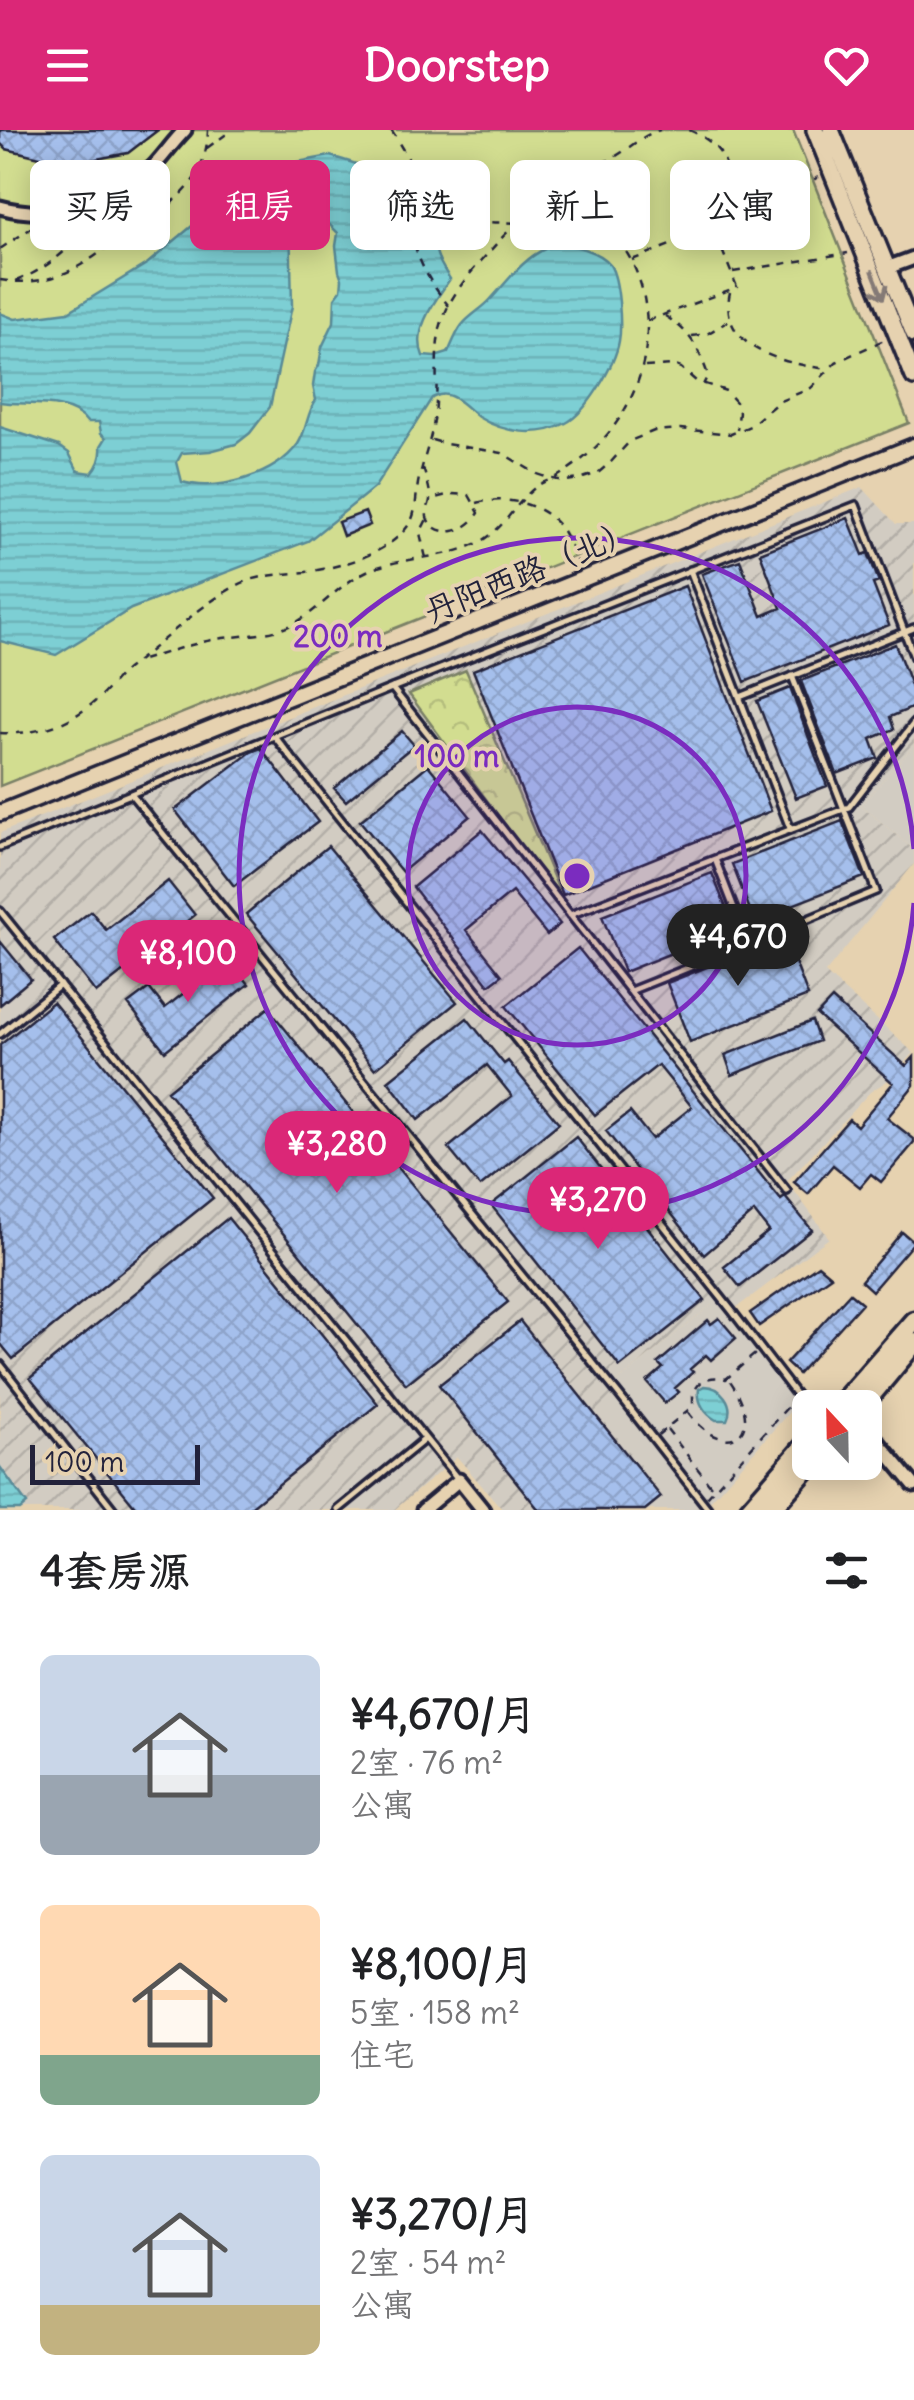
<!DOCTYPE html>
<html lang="zh">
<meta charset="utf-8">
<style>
body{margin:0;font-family:Delius,"LXGW WenKai TC",sans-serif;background:#f2f2f2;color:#202124;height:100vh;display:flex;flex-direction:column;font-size:38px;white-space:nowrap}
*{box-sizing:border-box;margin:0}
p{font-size:32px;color:#757577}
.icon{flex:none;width:55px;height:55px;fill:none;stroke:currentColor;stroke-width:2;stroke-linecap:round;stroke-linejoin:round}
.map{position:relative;height:1380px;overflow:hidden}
.side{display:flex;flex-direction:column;background:#fff;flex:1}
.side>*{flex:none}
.banner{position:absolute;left:30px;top:30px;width:855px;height:90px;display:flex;gap:20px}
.needle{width:65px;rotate:338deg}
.controls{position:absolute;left:792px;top:1260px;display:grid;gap:20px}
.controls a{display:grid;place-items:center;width:90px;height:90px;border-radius:15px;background:#fff;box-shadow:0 5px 25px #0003;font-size:50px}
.scale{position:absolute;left:30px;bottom:25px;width:170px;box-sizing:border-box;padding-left:10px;border:5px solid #22223b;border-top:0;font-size:28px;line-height:35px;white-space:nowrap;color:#22223b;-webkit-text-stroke:8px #e6d2b0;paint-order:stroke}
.price{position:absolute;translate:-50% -85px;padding:0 22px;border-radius:35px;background:#db2777;color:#fff;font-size:32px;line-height:65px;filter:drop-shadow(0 2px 5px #0008)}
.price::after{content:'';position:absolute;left:50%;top:60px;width:30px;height:22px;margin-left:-15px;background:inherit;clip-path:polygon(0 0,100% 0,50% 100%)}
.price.active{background:#222;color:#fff}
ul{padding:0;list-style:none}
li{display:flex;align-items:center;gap:30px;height:250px;padding:0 40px}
li span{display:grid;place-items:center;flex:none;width:280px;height:200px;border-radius:15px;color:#555}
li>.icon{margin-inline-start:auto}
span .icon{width:120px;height:120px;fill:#fffc;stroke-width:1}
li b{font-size:42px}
h2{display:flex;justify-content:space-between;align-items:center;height:120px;padding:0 40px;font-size:42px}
.tag{padding:0 35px;border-radius:15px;background:#fff;box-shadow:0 5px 25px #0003;font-size:35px;line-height:90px}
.tag.active{background:#db2777;color:#fff}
header{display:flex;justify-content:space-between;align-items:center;height:130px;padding:0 40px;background:#db2777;color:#fff;font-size:45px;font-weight:700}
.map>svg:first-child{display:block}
</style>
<header><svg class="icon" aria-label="menu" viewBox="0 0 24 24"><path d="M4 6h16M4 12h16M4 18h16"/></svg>Doorstep<svg class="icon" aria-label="heart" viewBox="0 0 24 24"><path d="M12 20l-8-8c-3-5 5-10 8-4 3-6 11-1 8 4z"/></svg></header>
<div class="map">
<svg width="914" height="1380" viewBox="0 0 914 1380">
<defs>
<pattern id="industrial-furrows" width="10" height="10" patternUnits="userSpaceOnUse" patternTransform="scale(2.5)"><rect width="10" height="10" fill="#d2ccc2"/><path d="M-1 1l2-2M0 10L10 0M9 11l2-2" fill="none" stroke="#b4afa8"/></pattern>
<pattern id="forest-crowns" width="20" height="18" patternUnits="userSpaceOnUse" patternTransform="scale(2.5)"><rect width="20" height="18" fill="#d2dd90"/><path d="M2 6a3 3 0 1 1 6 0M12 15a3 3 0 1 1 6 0" fill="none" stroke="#b4bd7d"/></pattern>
<pattern id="water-rules" width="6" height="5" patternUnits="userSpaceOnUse" patternTransform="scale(2.5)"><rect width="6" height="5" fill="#7dcfd4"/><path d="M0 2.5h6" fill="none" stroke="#6cb1b7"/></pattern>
<pattern id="building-cross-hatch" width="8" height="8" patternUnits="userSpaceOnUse" patternTransform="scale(2.5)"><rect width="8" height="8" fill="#a5bfec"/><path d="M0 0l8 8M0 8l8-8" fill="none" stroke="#8ea4cb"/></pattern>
</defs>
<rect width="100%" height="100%" fill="#e6d2b0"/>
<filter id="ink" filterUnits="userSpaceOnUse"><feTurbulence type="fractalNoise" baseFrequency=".01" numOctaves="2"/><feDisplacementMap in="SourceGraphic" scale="20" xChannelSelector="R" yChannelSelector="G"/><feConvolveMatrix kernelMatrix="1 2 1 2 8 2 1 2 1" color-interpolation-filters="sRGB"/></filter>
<g filter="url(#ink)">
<path fill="#d2ccc2" d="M914 615V720L861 675Z
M721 1167 800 1270 702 1380H591L597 1282 612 1256Z"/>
<path fill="url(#industrial-furrows)" d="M862 357 896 394H914V615L861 675 914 720V734L825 843 914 923 887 951 870 962 787 1051 829 1108 732 1181 720 1168 612 1256 619 1265 597 1282 640 1335 591 1380H503L457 1327 394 1380H0V703Z"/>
<path fill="#d2dd90" stroke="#7a8066" stroke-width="2.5" d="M0 0H793L909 293 0 656Z"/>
<path fill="url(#forest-crowns)" stroke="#7a8066" stroke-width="2.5" d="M466 540 561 765 558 767 409 564Z"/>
<path fill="url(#water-rules)" stroke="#598a97" stroke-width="2.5" fill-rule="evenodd" d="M330 26C357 34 422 52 432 81 436 94 433 108 436 121 438 131 444 140 450 149 435 171 412 199 423 226L435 227 448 223C452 214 456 203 462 195 470 185 482 179 490 170 507 152 523 128 547 118 557 113 574 115 584 119 593 122 604 127 610 135 619 149 622 195 619 211 615 235 587 282 566 293 539 308 504 303 478 287 469 280 458 267 447 265 440 263 437 266 432 268L375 357 308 411 131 479 56 525 0 511V297L59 316 69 323 78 341 92 343C98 336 102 326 101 316L106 308 101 303 99 292H87C70 268 26 276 0 272V183L15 189 68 182 148 133 260 39ZM300 71C314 71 319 80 320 92L326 91 338 103 336 116 339 141 342 149 341 160 335 168 334 192 322 217 319 235 315 242 313 256 316 270C307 282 307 300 298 314 275 346 218 362 182 352L177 332 182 323 210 321 236 314 250 303 270 277 292 176 290 87 295 77Z
M704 1256C721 1256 735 1274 727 1290H716C705 1284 697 1272 699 1259Z
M0 1337 27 1374 20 1380H0Z"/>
<path fill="url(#building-cross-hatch)" stroke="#22223b" stroke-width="2.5" d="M0 0H158L128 23 70 34 6 19 0 13Z
M365 382 370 395 343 406 338 392Z
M848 388 863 425 868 423 879 452 873 454 889 495 745 552 702 444 740 430 762 486 781 478 760 423Z
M685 456 771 681 563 765 473 540Z
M895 514 914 563V577L890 587 894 599 871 609 878 628 837 644 801 551Z
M790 558 827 656 796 668 757 571Z
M402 601 414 615 346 671 334 658Z
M261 618 318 692 234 756 175 680 251 622Z
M428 635 470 686 402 742 360 691Z
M842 691 864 747 754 790 732 734Z
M482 700 560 794 547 805 512 762 466 800 502 845 489 855 413 757Z
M328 716 457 872 375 939 246 784Z
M712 743 734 798 624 842 602 786Z
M168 751 195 785 96 863 54 810 91 781 106 800Z
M785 806 808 866 690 912 667 853Z
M0 811 31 849 0 875Z
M578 818 781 1070 785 1067 812 1100 740 1157 724 1137 769 1101 754 1082 704 1125 606 1001 630 982 652 1009 692 977 658 935 595 985 506 876Z
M228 828 249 854 165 921 128 874 149 858 165 878Z
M832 869 906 936 914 927V955L887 988 914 1009V1013L881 1052 871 1044 860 1057 833 1035 808 1064 794 1052 849 989 857 996 893 953 817 885Z
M53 872 213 1068 13 1229 0 1213V915Z
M268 878 508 1172 406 1254 167 961Z
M467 888 504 934 508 931 559 993 480 1057 448 1018 512 966 487 935 418 990 388 951Z
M812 891 819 911 732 945 725 925Z
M576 1007 705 1170 620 1237 491 1075Z
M228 1088 378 1274 247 1380H138L30 1248Z
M902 1102 914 1112 872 1161 861 1151Z
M818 1135 831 1146 759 1196 750 1183Z
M850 1163 862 1173 798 1244 786 1233Z
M719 1188 736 1208 711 1230 706 1225 690 1239 693 1242 675 1258 679 1262 665 1273 647 1252 663 1238 658 1233 708 1190 711 1194Z
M520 1191 661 1367 645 1380H539L439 1255Z"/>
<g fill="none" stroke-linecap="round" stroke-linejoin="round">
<defs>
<path id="service" d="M690 440 790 698
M392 558 787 1061
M740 567 914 498
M275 607 732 1181 810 1283
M131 664 619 1265 709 1380
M0 717 392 558 856 375 914 527
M0 781 457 1348
M570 785 849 677 914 593
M748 814 876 761 792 546
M630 861 748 814 715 729
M0 904 60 855
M0 1234 114 1380
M338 1380 425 1309"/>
<path id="minor" d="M0 77C54 92 113 74 154 36 165 24 174 11 185 0
M887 138 914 128
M865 1296 914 1355
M423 1380 459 1350 483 1380"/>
<path id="tertiary" d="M0 683 914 316"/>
<path id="secondary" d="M815 0 914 247
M831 0 914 204"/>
<path id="primary" d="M838 1278 914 1191
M860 1278 914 1213
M749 1380 810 1310
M770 1380 812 1332"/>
</defs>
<use href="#service" stroke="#22223b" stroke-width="12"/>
<use href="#minor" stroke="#22223b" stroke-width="19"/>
<use href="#tertiary" stroke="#22223b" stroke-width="21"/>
<use href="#secondary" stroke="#22223b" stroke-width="22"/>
<use href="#primary" stroke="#22223b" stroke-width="25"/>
<path stroke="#22223b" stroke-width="2.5" stroke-dasharray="8 8" stroke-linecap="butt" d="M391 0C408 27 430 72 459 86 478 94 502 92 522 93 529 24 562 51 606 31 626 23 639 6 660 0
M207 18 232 0
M424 53C398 97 419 140 449 176
M130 96 155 50
M720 110 818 47
M0 119 36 95
M632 130 713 98
M733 142 848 123
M0 150C56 159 91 132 131 97 141 89 153 84 164 78 193 60 207 33 208 0
M16 151C50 138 76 114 97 84
M730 162C717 219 786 234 827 239
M665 186C690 201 698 217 708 245L703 255
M647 191 737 157 710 90C738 54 733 18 689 0
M692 206 707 204 730 190
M645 237 673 235 681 238 696 251 726 261 736 272 739 282 737 300
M432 310 446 314 502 323 537 344 552 349 566 351 580 349 598 343 611 332 630 311 654 301 680 299 731 304 750 296 778 272 811 258 836 232 884 210
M423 338C426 348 431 361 430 370 429 378 426 378 427 387 430 398 442 403 453 401 464 399 473 392 479 383L469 365 451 364 431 369
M477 373C507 365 546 374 563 401 570 413 575 426 580 438
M426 428 420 403 427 389
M0 603C39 605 70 594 99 568 109 559 117 547 128 538 164 511 195 479 234 457 257 444 281 445 306 442 340 437 390 424 410 393 418 380 415 360 420 345 426 320 435 298 436 272 438 242 433 209 446 181 456 158 474 139 490 121 499 111 509 98 521 93 540 85 568 85 587 89 620 97 641 143 645 174 655 236 626 297 576 334 569 339 562 344 555 348 554 348 541 353 540 354 516 370 506 398 480 412 444 430 404 426 367 441 339 454 320 480 293 494 267 508 231 504 203 512 181 517 160 525 139 531
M688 1282C726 1333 770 1305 728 1248
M667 1299 714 1360
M658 1305 693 1276V1264C699 1249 711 1245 726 1249L755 1224
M707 1367 792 1272"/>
<use href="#service" stroke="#e6d2b0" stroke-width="5"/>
<use href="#minor" stroke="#e6d2b0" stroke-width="11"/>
<use href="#tertiary" stroke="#e6d2b0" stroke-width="14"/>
<use href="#secondary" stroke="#e6d2b0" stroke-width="15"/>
<use href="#primary" stroke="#e6d2b0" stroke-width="18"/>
</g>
<defs><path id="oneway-shaft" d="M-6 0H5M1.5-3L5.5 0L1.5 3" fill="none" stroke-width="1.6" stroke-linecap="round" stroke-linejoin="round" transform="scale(2.5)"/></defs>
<use stroke="#847a76" href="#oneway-shaft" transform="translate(878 155) rotate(68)"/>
</g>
<circle cx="577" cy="746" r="169" fill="#7b2cbf" fill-opacity=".12"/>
<g fill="none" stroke="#7b2cbf" stroke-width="5">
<circle cx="577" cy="746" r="169"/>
<path d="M914 773A338 338 0 1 1 914 719"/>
</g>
<g text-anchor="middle" stroke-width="8" stroke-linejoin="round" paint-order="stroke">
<g font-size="32" fill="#22223b" stroke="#e6d2b0">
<text transform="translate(530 441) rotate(-22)" y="11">丹阳西路（北）</text>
</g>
</g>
<circle cx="577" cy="746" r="15" fill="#7b2cbf" stroke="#e6d2b0" stroke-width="5"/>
<g font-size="30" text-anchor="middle" font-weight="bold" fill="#7b2cbf" stroke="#e6d2b0" stroke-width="8" stroke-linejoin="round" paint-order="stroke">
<text x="338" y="517">200 m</text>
<text x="457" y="637">100 m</text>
</g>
</svg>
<div class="controls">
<a><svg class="needle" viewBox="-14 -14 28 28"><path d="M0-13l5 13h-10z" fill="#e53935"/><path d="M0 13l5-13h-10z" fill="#757577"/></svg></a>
</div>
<div class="scale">100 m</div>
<b class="price active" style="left:738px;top:859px">¥4,670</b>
<b class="price" style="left:188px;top:875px">¥8,100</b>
<b class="price" style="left:337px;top:1066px">¥3,280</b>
<b class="price" style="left:598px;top:1122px">¥3,270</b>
<div class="banner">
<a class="tag">买房</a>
<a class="tag active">租房</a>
<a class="tag">筛选</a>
<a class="tag">新上</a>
<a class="tag">公寓</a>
</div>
</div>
<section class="side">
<h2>4套房源<svg class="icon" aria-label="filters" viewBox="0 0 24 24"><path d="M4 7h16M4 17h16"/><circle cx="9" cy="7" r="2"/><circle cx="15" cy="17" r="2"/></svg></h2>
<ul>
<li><span style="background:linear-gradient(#c9d6e8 60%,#9aa5b1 0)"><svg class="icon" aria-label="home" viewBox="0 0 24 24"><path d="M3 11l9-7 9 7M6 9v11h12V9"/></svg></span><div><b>¥4,670/月</b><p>2室 · 76 m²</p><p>公寓</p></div></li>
<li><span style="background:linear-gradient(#ffd9b3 75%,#7fa58c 0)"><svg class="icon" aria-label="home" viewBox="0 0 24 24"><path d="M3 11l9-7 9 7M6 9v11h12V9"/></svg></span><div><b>¥8,100/月</b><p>5室 · 158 m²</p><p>住宅</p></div></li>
<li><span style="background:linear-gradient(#c9d6e8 75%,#c2b280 0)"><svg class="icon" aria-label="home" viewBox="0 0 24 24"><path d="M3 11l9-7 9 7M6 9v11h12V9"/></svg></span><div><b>¥3,270/月</b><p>2室 · 54 m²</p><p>公寓</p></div></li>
</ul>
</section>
